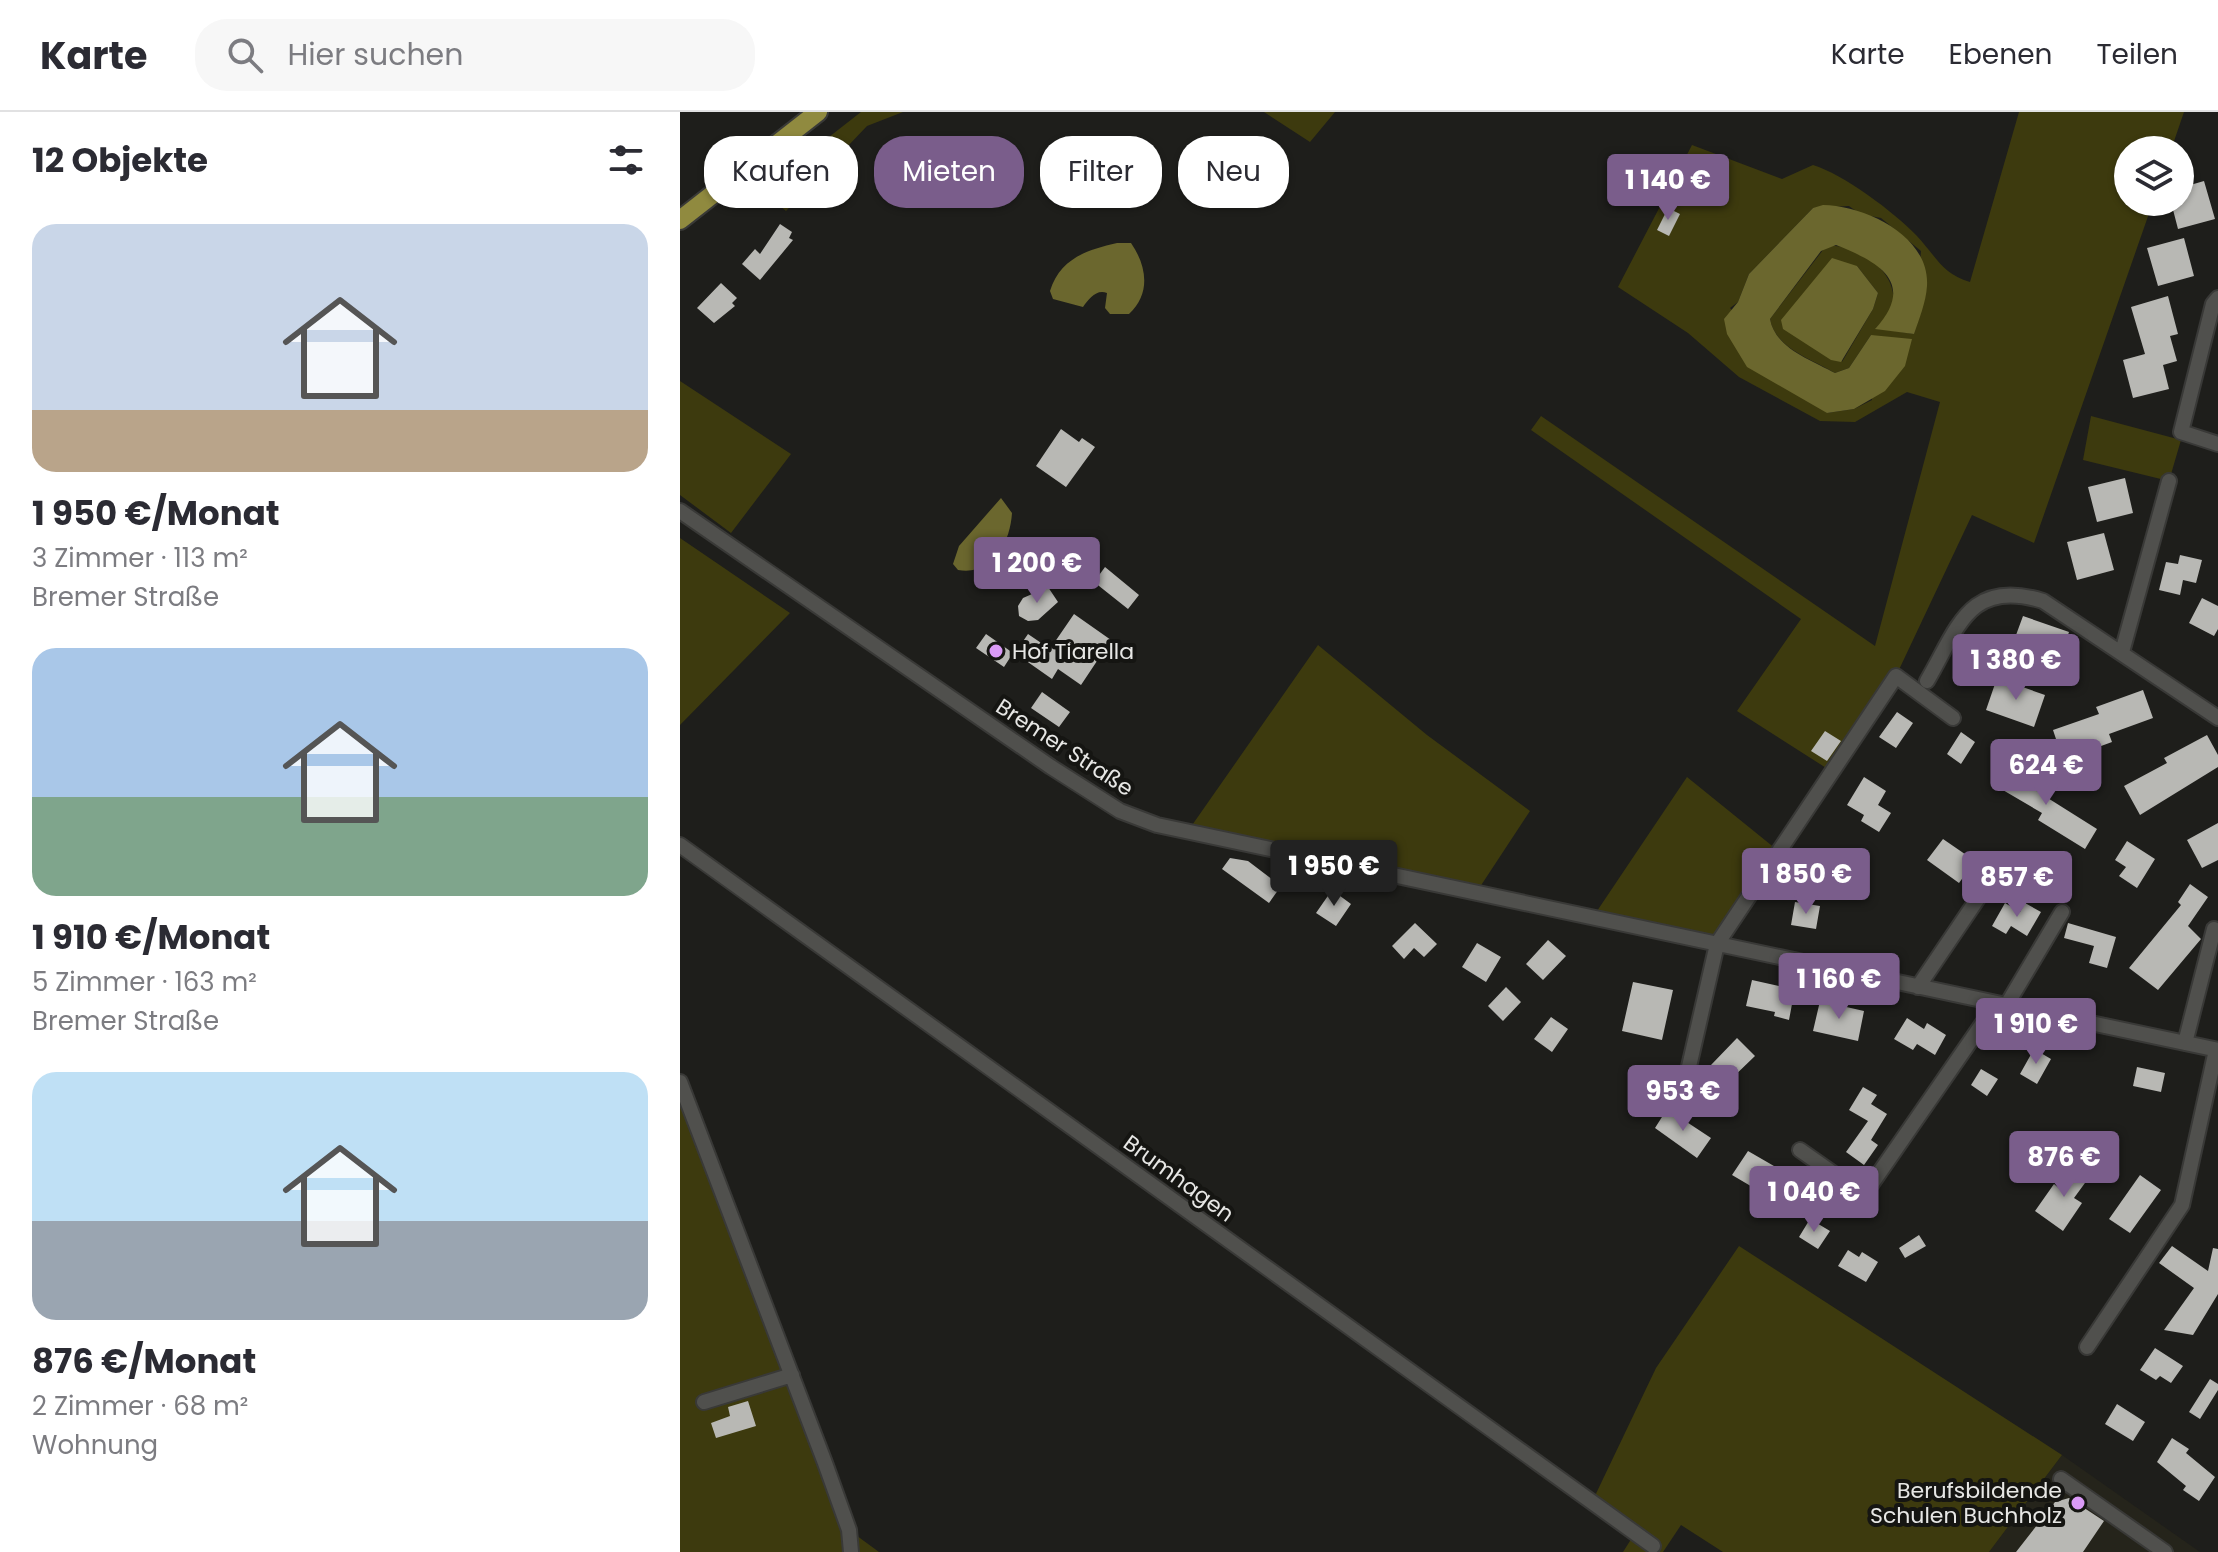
<!DOCTYPE html>
<html lang="de">
<meta charset="utf-8">
<style>
body{margin:0;font-family:Poppins,sans-serif;background:#f7f7f7;color:#2b2b33;height:100vh;display:flex;flex-direction:column;font-size:30px;white-space:nowrap}
*{box-sizing:border-box;margin:0}
p{font-size:26px;color:#7c7c81}
.icon{flex:none;width:44px;height:44px;fill:none;stroke:currentColor;stroke-width:2;stroke-linecap:round;stroke-linejoin:round}
.map{position:relative;flex:1;overflow:hidden}
.drawer{display:flex;flex-direction:column;background:#fff;width:680px}
.drawer>*{flex:none}
.banner{position:absolute;left:24px;top:24px;width:760px;height:72px;display:flex;gap:16px}
.controls{position:absolute;left:1434px;top:24px;display:grid;gap:16px}
.controls a{display:grid;place-items:center;width:80px;height:80px;border-radius:50%;background:#fff;box-shadow:0 2px 6px #0004;font-size:40px}
.price{position:absolute;translate:-50% -68px;padding:0 18px;border-radius:8px;background:#7a5d8b;color:#fff;font-size:26px;line-height:52px;filter:drop-shadow(0 2px 4px #0008)}
.price::after{content:'';position:absolute;left:50%;top:48px;width:24px;height:18px;margin-left:-12px;background:inherit;clip-path:polygon(0 0,100% 0,50% 100%)}
.price.on{background:#222;color:#fff}
ul{padding:0;list-style:none}
li{display:grid;align-content:center;gap:16px;height:424px;padding:0 32px}
li span{display:grid;place-items:center;height:248px;border-radius:24px;color:#555}
li>.icon{margin-inline-start:auto}
span .icon{width:144px;height:144px;fill:#fffc;stroke-width:1}
li b{font-size:34px}
h2{display:flex;justify-content:space-between;align-items:center;height:96px;padding:0 32px;font-size:34px}
.tag{padding:0 28px;border-radius:32px;background:#fff;box-shadow:0 2px 6px #0004;font-size:28px;line-height:72px}
.tag.on{background:#7a5d8b;color:#fff}
header{display:flex;align-items:center;gap:48px;box-sizing:border-box;height:112px;padding:0 40px;background:#fff;border-bottom:2px solid #e1e1e2}
header strong{font-size:38px}
nav{display:flex;gap:44px;margin-inline-start:auto;font-size:28px}
.search{width:560px;height:72px;background:#f7f7f7;display:flex;align-items:center;gap:20px;box-sizing:border-box;padding:0 28px;border-radius:32px;color:#7c7c81;font-size:30px}
main{display:flex;flex:1;min-height:0}
.map>svg:first-child{display:block}
</style>
<header>
<strong>Karte</strong>
<div class="search"><svg class="icon" aria-label="search" viewBox="0 0 24 24"><circle cx="10" cy="10" r="6"/><path d="M15 15l6 6"/></svg>Hier suchen</div>
<nav><a>Karte</a><a>Ebenen</a><a>Teilen</a></nav>
</header>
<main>
<section class="drawer">
<h2>12 Objekte<svg class="icon" aria-label="filters" viewBox="0 0 24 24"><path d="M4 7h16M4 17h16"/><circle cx="9" cy="7" r="2"/><circle cx="15" cy="17" r="2"/></svg></h2>
<ul>
<li><span style="background:linear-gradient(#c9d6e8 75%,#b9a48a 0)"><svg class="icon" aria-label="home" viewBox="0 0 24 24"><path d="M3 11l9-7 9 7M6 9v11h12V9"/></svg></span><div><b>1 950 €/Monat</b><p>3 Zimmer · 113 m²</p><p>Bremer Straße</p></div></li>
<li><span style="background:linear-gradient(#a9c7e8 60%,#7fa58c 0)"><svg class="icon" aria-label="home" viewBox="0 0 24 24"><path d="M3 11l9-7 9 7M6 9v11h12V9"/></svg></span><div><b>1 910 €/Monat</b><p>5 Zimmer · 163 m²</p><p>Bremer Straße</p></div></li>
<li><span style="background:linear-gradient(#bfe0f5 60%,#9aa5b1 0)"><svg class="icon" aria-label="home" viewBox="0 0 24 24"><path d="M3 11l9-7 9 7M6 9v11h12V9"/></svg></span><div><b>876 €/Monat</b><p>2 Zimmer · 68 m²</p><p>Wohnung</p></div></li>
</ul>
</section>
<div class="map">
<svg width="1538" height="1440" viewBox="0 0 1538 1440">
<rect width="100%" height="100%" fill="#1e1e1b"/>
<path fill="#25241b" d="M1382 1343 1520 1440H1309Z"/>
<path fill="#3d3a0e" fill-rule="evenodd" d="M181 0H223L187 14 106 99 81 78Z
M584 0H655L630 30Z
M1339 0H1504L1491 38H1448V90H1473L1354 431 1292 403 1216 564 1154 661 1057 599 1121 507 851 318 861 304 1195 534 1260 290 1227 280 1175 310 1140 309 1059 265 1008 221 938 175 1012 33 1102 67 1133 53C1163 62 1214 100 1236 123 1256 144 1262 162 1290 170ZM1169 94 1180 102 1201 106 1241 139 1234 222 1196 216C1202 210 1210 204 1212 196 1222 162 1177 130 1146 134L1090 207C1095 236 1131 247 1155 261L1169 256 1191 223 1192 288 1174 297 1147 301 1050 196 1058 190 1069 162 1133 96ZM1177 154 1198 181 1193 197 1162 250Z
M0 269 111 342 51 421 0 383Z
M1411 304 1501 328 1489 369 1403 348Z
M0 426 110 501 0 613Z
M638 533 747 623 850 699 796 781 508 719Z
M1007 665 1101 741 1037 832 913 805Z
M0 970 169 1418 199 1440H0Z
M1059 1134 1382 1343 1309 1440H1043L1001 1413 983 1440H943L955 1421 912 1390 976 1256Z"/>
<path fill="#6b672e" d="M1143 93C1186 94 1250 124 1247 174 1246 190 1239 207 1234 222L1195 217C1237 171 1199 150 1156 133L1141 139 1090 207C1095 236 1131 248 1155 261L1169 256 1191 223 1232 227 1225 254 1205 279 1174 297 1147 301 1067 255 1047 222 1044 207 1058 190 1069 162 1133 96Z
M437 131H451C467 154 471 182 449 202H430L425 196 427 181C416 177 409 187 403 195L373 187 370 179C380 147 406 138 437 131Z
M1152 146 1177 154 1198 181 1193 197 1161 250 1151 248 1103 217 1101 208Z
M321 386 332 401C330 431 313 464 278 458L273 452 279 434Z"/>
<path fill="#b8b8b4" d="M1524 69 1535 107 1498 117 1491 90H1500V76Z
M988 96 1000 102 989 124 977 118Z
M100 112 112 120 109 126 113 128 80 168 62 152 75 137 80 142Z
M1504 126 1514 164 1478 174 1467 136Z
M41 171 57 186 52 191 55 194 34 211 17 196Z
M1488 184 1498 222 1490 224 1497 249 1483 253 1489 277 1453 286 1443 248 1465 242 1451 195Z
M381 317 399 330 402 326 415 335 386 375 356 354Z
M1445 366 1453 401 1417 410 1408 375Z
M1424 421 1434 458 1397 468 1387 430Z
M1500 443 1522 448 1516 471 1503 468 1500 483 1479 478 1486 450 1498 452Z
M425 455 459 483 448 497 414 470Z
M368 475 378 490 358 508 348 509 339 504 338 494 343 486Z
M1522 486 1538 494V517L1534 524 1509 511Z
M394 502 431 528 401 573 378 557 372 567 335 541 348 522 370 537Z
M1343 504 1389 520 1378 551 1332 534Z
M306 522 333 541 324 555 296 536Z
M1317 566 1365 583 1354 615 1306 598Z
M1463 578 1473 606 1429 622 1432 630 1383 648 1373 618 1419 602 1416 595Z
M362 580 390 600 379 615 351 596Z
M1217 600 1233 611 1216 636 1199 625Z
M1145 619 1161 629 1147 649 1131 639Z
M1281 620 1295 630 1281 652 1267 642Z
M1527 623 1538 643V655L1460 703 1444 674 1487 651 1484 646Z
M1329 652 1359 670 1355 678 1417 717 1405 737 1358 708 1362 701 1316 674Z
M1184 665 1206 679 1198 693 1211 701 1199 720 1181 709 1184 703 1167 693Z
M1538 711V748L1522 756 1507 728Z
M1263 727 1295 749 1279 771 1247 748Z
M1447 729 1475 747 1457 776 1439 764 1446 755 1435 748Z
M550 746 568 749 601 774 589 791 542 757Z
M1510 772 1528 785 1508 814 1521 827 1478 878 1449 856 1501 793 1498 790Z
M652 778 671 792 656 814 636 801Z
M1115 790 1140 794 1136 817 1111 813Z
M1325 791 1340 800 1345 791 1361 800 1347 824 1331 814 1326 822 1312 814Z
M735 811 757 832 744 845 734 836 724 847 712 834Z
M1388 811 1436 825 1427 856 1409 851 1414 834 1384 826Z
M868 828 886 844 863 868 846 852Z
M797 831 821 845 806 870 782 855Z
M1072 868 1104 875 1105 868 1116 871 1109 908 1094 904 1095 900 1066 894Z
M953 870 993 878 982 928 942 919Z
M826 875 841 890 823 909 808 894Z
M1140 889 1184 899 1178 929 1133 919Z
M871 905 888 917 872 940 854 927Z
M1227 906 1244 917 1247 911 1266 923 1255 943 1237 932 1233 938 1214 927Z
M1057 926 1075 944 1048 970 1031 953Z
M1354 937 1371 947 1357 972 1340 962Z
M1457 955 1485 961 1481 980 1453 974Z
M1301 957 1318 967 1307 984 1291 973Z
M1183 975 1197 983 1191 992 1207 1002 1191 1028 1198 1033 1184 1053 1166 1040 1188 1009 1169 998Z
M987 997 1031 1026 1017 1046 975 1016Z
M1068 1039 1118 1068 1103 1093 1052 1063Z
M1400 1051 1413 1060 1394 1086 1402 1091 1383 1119 1355 1099 1374 1072 1381 1078Z
M1460 1063 1481 1078 1450 1121 1429 1107Z
M1130 1107 1150 1119 1138 1137 1119 1125Z
M1239 1123 1246 1134 1225 1146 1219 1136Z
M1492 1134 1528 1159 1533 1136 1538 1137V1182L1513 1223 1484 1218 1514 1176 1479 1151Z
M1168 1138 1179 1145 1182 1140 1198 1150 1186 1170 1158 1154Z
M1475 1236 1503 1254 1491 1271 1480 1264 1476 1268 1460 1258Z
M1530 1267 1538 1272V1278L1520 1307 1509 1300Z
M68 1289 76 1314 36 1326 31 1311 50 1304 48 1295Z
M1437 1292 1465 1310 1453 1329 1425 1312Z
M1492 1326 1509 1337 1506 1341 1535 1365 1519 1389 1503 1378 1506 1374 1477 1350Z
M1389 1386 1424 1409 1403 1440H1336L1375 1390Z"/>
<g fill="none" stroke-linecap="round" stroke-linejoin="round">
<defs>
<path id="minor" d="M1538 186 1533 192 1501 320 1538 332
M0 399 371 655 440 699 477 713 1538 938
M1442 540 1489 369
M1247 569C1278 516 1289 466 1363 489L1538 606
M0 733 973 1434
M1238 875 1309 770
M1326 894 1382 800
M1505 931 1534 817
M0 970 145 1351 169 1418 171 1440
M995 975 1008 959 1037 832 1216 564 1273 606
M1120 1038 1184 1083 1316 892
M1407 1235 1502 1093 1536 938
M24 1290 112 1263
M1381 1367 1485 1440"/>
<path id="major" d="M0 108 138 0"/>
</defs>
<use href="#minor" stroke="#393937" stroke-width="18"/>
<use href="#major" stroke="#393937" stroke-width="22"/>
<use href="#minor" stroke="#50504d" stroke-width="14"/>
<use href="#major" stroke="#908a3f" stroke-width="18"/>
</g>
<g fill="#da9af6" stroke="#151512" stroke-width="3">
<circle cx="316" cy="539" r="8"/>
<circle cx="1398" cy="1391" r="8"/>
</g>
<g text-anchor="middle" stroke-width="8" stroke-linejoin="round" paint-order="stroke">
<g font-size="22" fill="#e7e7e5" stroke="#151512" text-anchor="start">
<text x="332" y="547">Hof Tiarella</text>
<text x="1382" y="1386" text-anchor="end">Berufsbildende<tspan x="1382" dy="25">Schulen Buchholz</tspan></text>
</g>
<g font-size="22" fill="#e7e7e5" stroke="#151512">
<text transform="translate(385 635) rotate(33)" y="8">Bremer Straße</text>
<text transform="translate(499 1066) rotate(36)" y="8">Brumhagen</text>
</g>
</g>
</svg>
<div class="controls">
<a><svg class="icon" aria-label="layers" viewBox="0 0 24 24"><path d="M12 4l9 5-9 5-9-5zM3 14l9 5 9-5"/></svg></a>
</div>
<b class="price" style="left:988px;top:110px">1 140 €</b>
<b class="price" style="left:357px;top:493px">1 200 €</b>
<b class="price" style="left:1336px;top:590px">1 380 €</b>
<b class="price" style="left:1366px;top:695px">624 €</b>
<b class="price on" style="left:654px;top:796px">1 950 €</b>
<b class="price" style="left:1126px;top:804px">1 850 €</b>
<b class="price" style="left:1337px;top:807px">857 €</b>
<b class="price" style="left:1159px;top:909px">1 160 €</b>
<b class="price" style="left:1356px;top:954px">1 910 €</b>
<b class="price" style="left:1003px;top:1021px">953 €</b>
<b class="price" style="left:1384px;top:1087px">876 €</b>
<b class="price" style="left:1134px;top:1122px">1 040 €</b>
<div class="banner">
<a class="tag">Kaufen</a>
<a class="tag on">Mieten</a>
<a class="tag">Filter</a>
<a class="tag">Neu</a>
</div>
</div>
</main>
